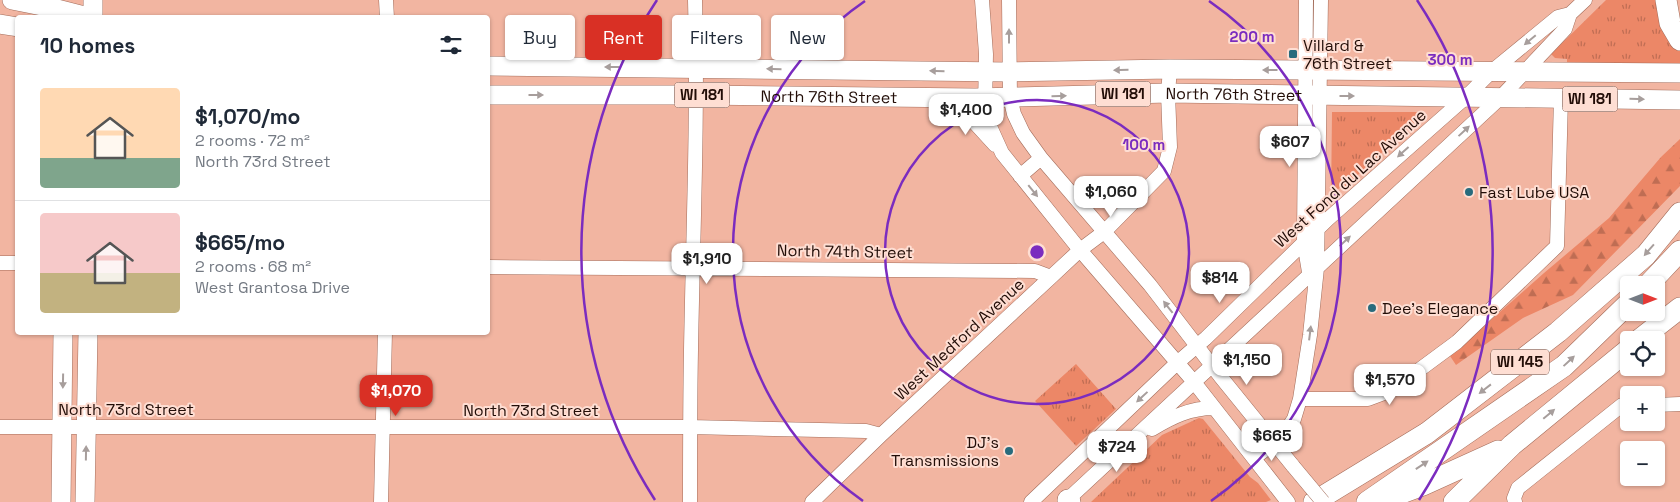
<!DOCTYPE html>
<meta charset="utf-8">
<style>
body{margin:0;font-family:"Space Grotesk",sans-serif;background:#f6f6f7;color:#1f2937;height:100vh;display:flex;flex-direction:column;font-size:19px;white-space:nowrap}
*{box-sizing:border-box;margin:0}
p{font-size:16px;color:#747a83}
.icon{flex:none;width:28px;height:28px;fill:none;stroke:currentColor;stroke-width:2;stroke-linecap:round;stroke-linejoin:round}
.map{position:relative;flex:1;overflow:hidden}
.sheet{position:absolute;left:15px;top:15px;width:475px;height:320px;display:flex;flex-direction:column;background:#fff;border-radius:5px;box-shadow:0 1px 4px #0004}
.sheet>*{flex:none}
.banner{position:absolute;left:505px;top:15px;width:475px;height:45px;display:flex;gap:10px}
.needle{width:32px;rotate:90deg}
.controls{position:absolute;left:1620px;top:276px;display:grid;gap:10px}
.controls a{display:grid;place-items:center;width:45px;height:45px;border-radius:5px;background:#fff;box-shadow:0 1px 4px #0004;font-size:25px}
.price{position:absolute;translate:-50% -42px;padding:0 11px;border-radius:10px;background:#fff;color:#222;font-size:16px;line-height:32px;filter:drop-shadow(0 1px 2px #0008)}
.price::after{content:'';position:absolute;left:50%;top:30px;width:15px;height:11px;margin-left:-8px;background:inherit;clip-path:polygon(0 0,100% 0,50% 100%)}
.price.active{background:#d93025;color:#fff}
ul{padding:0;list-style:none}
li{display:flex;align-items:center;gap:15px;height:125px;padding:0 25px}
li+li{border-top:1px solid #e0e1e3}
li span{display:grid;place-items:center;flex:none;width:140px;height:100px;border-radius:5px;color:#555}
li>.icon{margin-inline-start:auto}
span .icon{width:60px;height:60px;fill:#fffc;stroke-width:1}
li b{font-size:21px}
h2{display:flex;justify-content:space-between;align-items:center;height:60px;padding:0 25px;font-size:21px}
.chip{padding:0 18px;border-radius:5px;background:#fff;box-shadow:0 1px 4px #0004;font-size:18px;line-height:45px}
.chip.active{background:#d93025;color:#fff}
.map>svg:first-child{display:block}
</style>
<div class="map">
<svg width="1680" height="502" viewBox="0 0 1680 502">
<defs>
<pattern id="grass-tufts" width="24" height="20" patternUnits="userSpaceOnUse" patternTransform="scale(1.25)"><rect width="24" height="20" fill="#ec8767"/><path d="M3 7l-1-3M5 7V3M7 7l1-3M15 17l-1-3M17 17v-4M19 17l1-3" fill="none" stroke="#bf6d53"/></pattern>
<pattern id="forest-firs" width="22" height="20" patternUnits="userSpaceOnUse" patternTransform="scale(1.25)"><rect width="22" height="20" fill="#ec8767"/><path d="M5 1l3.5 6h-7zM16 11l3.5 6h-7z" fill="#bf6d53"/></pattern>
</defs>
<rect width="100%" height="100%" fill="#f2b5a1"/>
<path fill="url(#grass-tufts)" d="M1606 0H1663L1680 45V64H1567V59L1555 58 1551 54Z
M1332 112H1424V113L1344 188 1342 186 1332 194 1334 197 1331 201Z
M1076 364 1116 409 1076 446 1035 401Z
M1199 418 1203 419 1250 477 1258 483 1271 500 1266 502H1091L1162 435Z"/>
<path fill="url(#forest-firs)" d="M1680 139V186L1573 295 1523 318 1456 365 1450 356 1544 273 1609 218 1661 157Z"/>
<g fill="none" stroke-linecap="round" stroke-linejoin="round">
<defs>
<path id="minor" d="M386 0 387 18
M982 0 986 54 985 108 988 122 1002 153 1080 250 1194 382 1288 502
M1009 0 1010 97 1014 114 1023 133 1041 158 1150 285 1220 376 1293 466
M1306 0 1304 242 1310 278
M952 98 995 145
M1020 176 1041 158
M0 263H18
M488 267 1035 271 1051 277
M1300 399H1368L1392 390 1457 342 1557 246 1561 98
M1656 405 1680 404
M0 427H690L866 431 881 435
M1152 429C1172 417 1190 408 1214 408
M1254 458 1274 443 1288 428 1294 419 1300 399 1310 335 1317 268 1321 0
M381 502 385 332
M690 502C690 451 690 401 691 350 693 233 698 117 695 0
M812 502 881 435 1051 277 1080 250 1104 232 1164 171 1170 147 1168 93 1170 69
M1031 502 1177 363 1206 338 1328 219 1466 97 1491 72 1558 17 1570 14
M1065 502 1501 97 1565 29 1570 14 1585 0
M1515 502 1514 498 1518 488 1622 405H1629"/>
<g id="major">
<path d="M12 0 57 9 92 18"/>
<path d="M93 0V18"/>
<path d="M0 24 18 27"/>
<path d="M488 66 1009 72 1170 69 1680 73"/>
<path id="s1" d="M488 95H695L975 98 1168 93 1680 100"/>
<path d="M61 502 63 332"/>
<path d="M85 502 88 332"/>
</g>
<path id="highway" d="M1666 0 1670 23 1680 40
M1648 285 1680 251
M1639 340 1680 308
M1388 498 1423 485 1498 451
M1068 500 1070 502
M1314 502 1427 433 1558 332 1646 255 1680 213
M1367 502 1564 366 1629 303
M1454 502 1512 445 1629 349"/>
</defs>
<use href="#minor" stroke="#a36c5a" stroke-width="15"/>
<use href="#major" stroke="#a36c5a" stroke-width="20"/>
<use href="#highway" stroke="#a36c5a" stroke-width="22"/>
<use href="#minor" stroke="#fff" stroke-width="14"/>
<use href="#major" stroke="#fff" stroke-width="19"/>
<use href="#highway" stroke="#fff" stroke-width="21"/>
<defs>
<path id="minor-bridge" d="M1293 466 1323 502"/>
</defs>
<use href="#minor-bridge" stroke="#a36c5a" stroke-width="15" stroke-linecap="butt"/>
<use href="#minor-bridge" stroke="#fff" stroke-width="14"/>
</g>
<defs><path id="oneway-solid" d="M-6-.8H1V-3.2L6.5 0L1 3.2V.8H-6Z" transform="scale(1.25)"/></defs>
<g fill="#a79e9c">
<use href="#oneway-solid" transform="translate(1009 36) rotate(-90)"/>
<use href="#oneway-solid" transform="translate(1530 40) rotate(140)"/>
<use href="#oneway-solid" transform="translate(612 67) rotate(-180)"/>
<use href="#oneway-solid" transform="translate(774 69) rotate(-179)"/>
<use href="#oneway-solid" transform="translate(1121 70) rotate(179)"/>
<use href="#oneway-solid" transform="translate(1270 70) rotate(-180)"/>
<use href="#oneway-solid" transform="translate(937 71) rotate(-179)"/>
<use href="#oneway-solid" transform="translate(536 95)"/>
<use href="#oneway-solid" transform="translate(1059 96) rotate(-1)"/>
<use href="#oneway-solid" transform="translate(1347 96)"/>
<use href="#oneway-solid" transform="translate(1637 99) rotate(1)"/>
<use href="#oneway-solid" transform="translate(1464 131) rotate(-43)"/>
<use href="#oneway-solid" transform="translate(1403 152) rotate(138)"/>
<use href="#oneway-solid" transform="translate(1033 191) rotate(51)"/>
<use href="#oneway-solid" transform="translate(1345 241) rotate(-43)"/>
<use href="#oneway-solid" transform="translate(1649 250) rotate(131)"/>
<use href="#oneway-solid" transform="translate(1168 307) rotate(-128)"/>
<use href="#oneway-solid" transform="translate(1310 333) rotate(-83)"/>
<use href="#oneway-solid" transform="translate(1569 361) rotate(-43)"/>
<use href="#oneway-solid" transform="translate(63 381) rotate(91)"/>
<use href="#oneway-solid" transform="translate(1485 389) rotate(142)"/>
<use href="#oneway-solid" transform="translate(1142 397) rotate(137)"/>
<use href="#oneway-solid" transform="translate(1549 414) rotate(-40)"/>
<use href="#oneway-solid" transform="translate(86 453) rotate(-89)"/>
<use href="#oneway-solid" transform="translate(1422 465) rotate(-34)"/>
</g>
<g fill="none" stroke="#7b2cbf" stroke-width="2.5">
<circle cx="1037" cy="252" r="152"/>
<path d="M863 501A304 304 0 0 1 865 1M1209 1A304 304 0 0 1 1211 501"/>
<path d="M655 500A456 456 0 0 1 657 0M1417 0A456 456 0 0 1 1419 500"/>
</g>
<g fill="#286b7d" stroke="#feded3" stroke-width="2">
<rect x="1288" y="49" width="10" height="10" rx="2.5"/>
<circle cx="1469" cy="192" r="5"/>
<circle cx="1372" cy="308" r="5"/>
<circle cx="1009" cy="451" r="5"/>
</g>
<g text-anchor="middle" stroke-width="4" stroke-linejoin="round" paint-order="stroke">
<g fill="#feded3" stroke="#644c44" stroke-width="1">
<rect x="1095.5" y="81.5" width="55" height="25" rx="4"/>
<rect x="674.5" y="82.5" width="55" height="25" rx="4"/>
<rect x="1562.5" y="86.5" width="55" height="25" rx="4"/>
<rect x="1491" y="349.5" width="58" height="25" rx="4"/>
</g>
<g font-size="15" font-weight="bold" fill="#220d07">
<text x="1123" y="99">WI 181</text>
<text x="702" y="100">WI 181</text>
<text x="1590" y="104">WI 181</text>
<text x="1520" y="367">WI 145</text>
</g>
<g font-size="16" fill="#220d07" stroke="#feded3" text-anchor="start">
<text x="1303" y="51">Villard &amp;<tspan x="1303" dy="18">76th Street</tspan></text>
<text x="1479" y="198">Fast Lube USA</text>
<text x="1382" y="314">Dee's Elegance</text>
<text x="999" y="448" text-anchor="end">DJ's<tspan x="999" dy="18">Transmissions</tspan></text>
</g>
<g font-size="16" fill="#220d07" stroke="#feded3">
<text dy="6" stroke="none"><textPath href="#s1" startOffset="746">North 76th Street</textPath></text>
<text dy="6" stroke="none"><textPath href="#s1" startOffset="341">North 76th Street</textPath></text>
<text transform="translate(1350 178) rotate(-42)" y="6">West Fond du Lac Avenue</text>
<text transform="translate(845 251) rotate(1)" y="6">North 74th Street</text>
<text transform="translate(959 339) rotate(-43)" y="6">West Medford Avenue</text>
<text x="126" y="415">North 73rd Street</text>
<text x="531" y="416">North 73rd Street</text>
</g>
</g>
<circle cx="1037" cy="252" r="8" fill="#7b2cbf" stroke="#feded3" stroke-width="2.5"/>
<g font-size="15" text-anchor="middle" font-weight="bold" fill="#7b2cbf" stroke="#feded3" stroke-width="4" stroke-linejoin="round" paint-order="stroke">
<text x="1252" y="42">200 m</text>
<text x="1450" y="65">300 m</text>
<text x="1144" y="150">100 m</text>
</g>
</svg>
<div class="controls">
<a><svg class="needle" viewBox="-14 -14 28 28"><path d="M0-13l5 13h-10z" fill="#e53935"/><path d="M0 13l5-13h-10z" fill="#747a83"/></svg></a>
<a><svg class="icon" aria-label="locate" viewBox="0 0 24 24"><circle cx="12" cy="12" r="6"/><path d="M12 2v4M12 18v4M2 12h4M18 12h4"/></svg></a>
<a>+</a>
<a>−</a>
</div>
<b class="price" style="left:966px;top:136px">$1,400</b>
<b class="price" style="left:1290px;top:168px">$607</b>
<b class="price" style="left:1111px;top:218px">$1,060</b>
<b class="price" style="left:707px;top:285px">$1,910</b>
<b class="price" style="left:1220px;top:304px">$814</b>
<b class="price" style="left:1247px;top:386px">$1,150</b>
<b class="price" style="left:1390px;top:406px">$1,570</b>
<b class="price active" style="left:396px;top:417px">$1,070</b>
<b class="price" style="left:1272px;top:462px">$665</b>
<b class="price" style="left:1117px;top:473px">$724</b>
<div class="banner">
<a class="chip">Buy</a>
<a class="chip active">Rent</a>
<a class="chip">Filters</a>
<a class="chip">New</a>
</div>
<section class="sheet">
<h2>10 homes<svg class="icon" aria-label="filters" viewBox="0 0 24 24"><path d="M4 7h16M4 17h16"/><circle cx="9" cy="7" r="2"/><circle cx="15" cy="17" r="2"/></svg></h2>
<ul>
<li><span style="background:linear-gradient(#ffd9b3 70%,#7fa58c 0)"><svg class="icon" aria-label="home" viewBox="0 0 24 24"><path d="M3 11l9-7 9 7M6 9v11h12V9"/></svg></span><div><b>$1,070/mo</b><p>2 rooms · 72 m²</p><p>North 73rd Street</p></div></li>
<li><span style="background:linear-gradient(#f6c9c9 60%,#c2b280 0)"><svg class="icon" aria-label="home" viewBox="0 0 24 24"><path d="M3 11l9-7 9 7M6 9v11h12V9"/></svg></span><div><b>$665/mo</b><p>2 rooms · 68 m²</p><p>West Grantosa Drive</p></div></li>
</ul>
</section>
</div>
